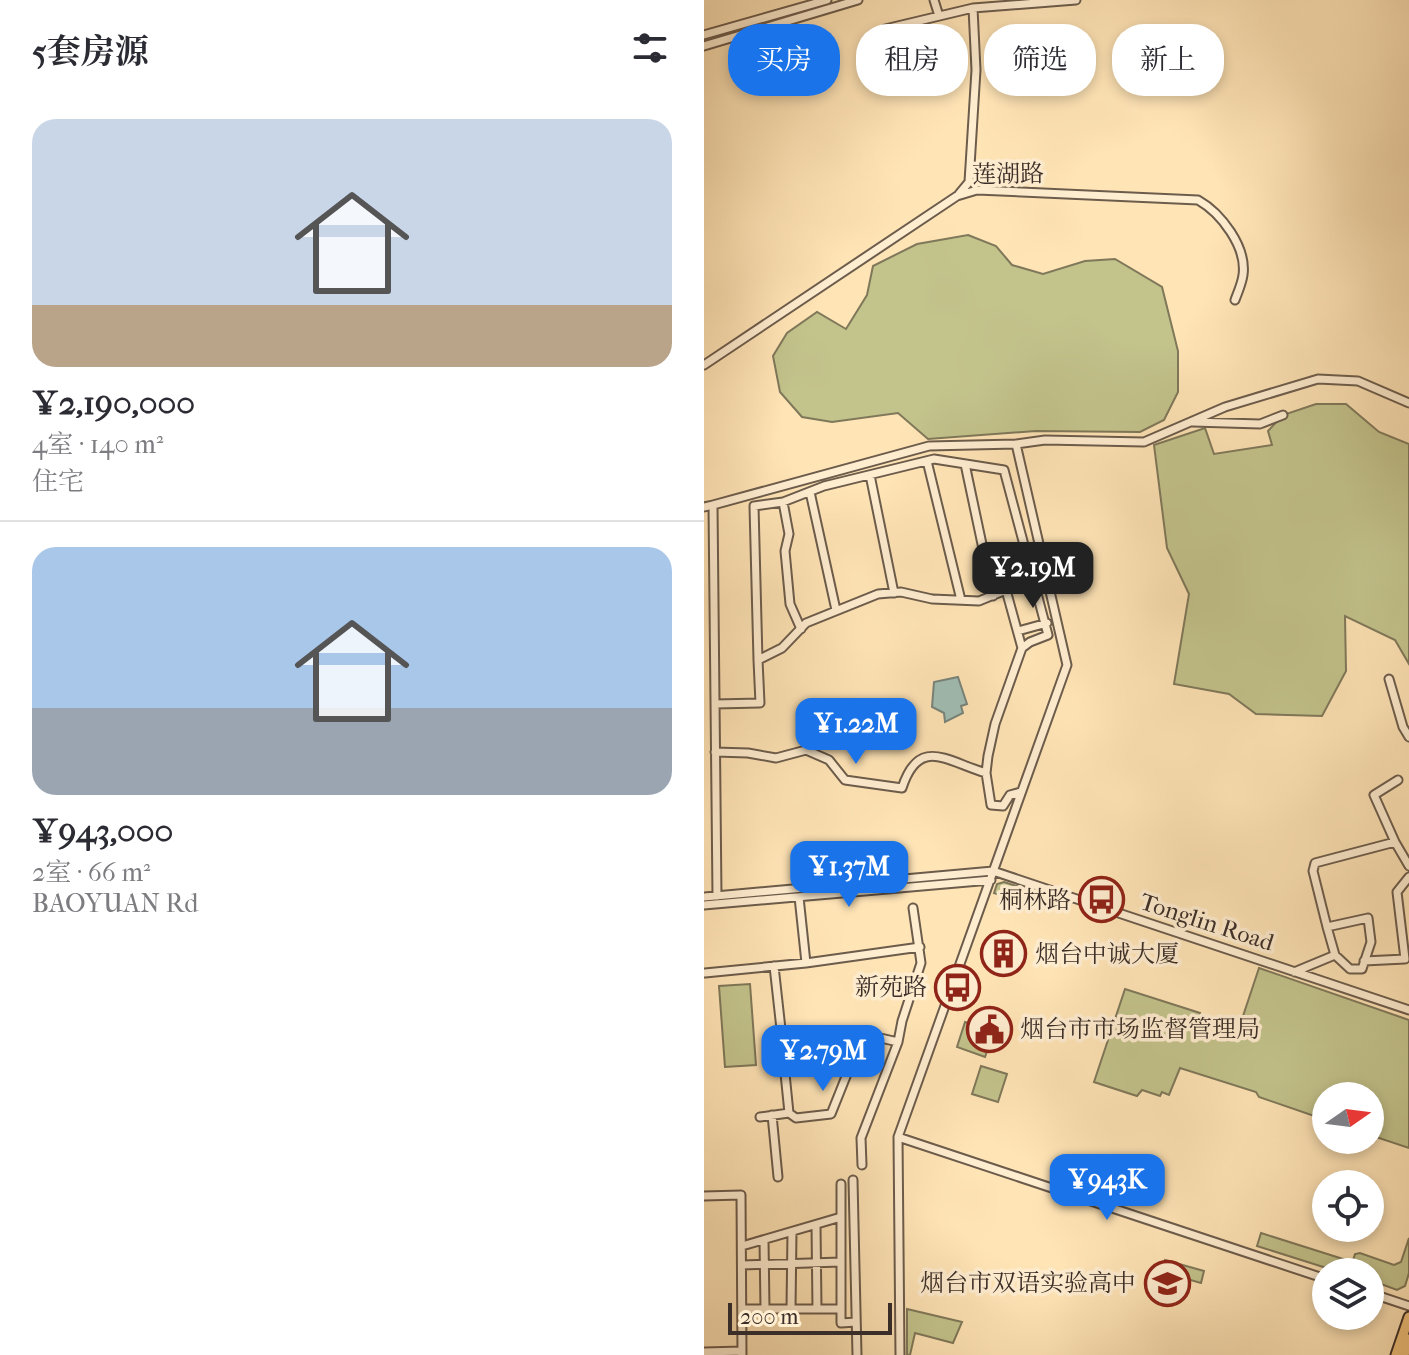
<!DOCTYPE html>
<html lang="zh">
<meta charset="utf-8">
<style>
body{margin:0;font-family:"IM FELL French Canon","Noto Serif SC",serif;background:#f2f2f3;color:#2b2b33;height:100vh;display:flex;flex-direction:column;font-size:30px;white-space:nowrap}
*{box-sizing:border-box;margin:0}
p{font-size:26px;color:#7c7c81}
.icon{flex:none;width:44px;height:44px;fill:none;stroke:currentColor;stroke-width:2;stroke-linecap:round;stroke-linejoin:round}
.map{position:relative;flex:1;overflow:hidden}
.drawer{display:flex;flex-direction:column;background:#fff;width:704px}
.drawer>*{flex:none}
.hud{position:absolute;left:24px;top:24px;width:560px;height:72px;display:flex;gap:16px}
.needle{width:52px;rotate:76deg}
.controls{position:absolute;left:608px;top:1082px;display:grid;gap:16px}
.controls a{display:grid;place-items:center;width:72px;height:72px;border-radius:50%;background:#fff;box-shadow:0 4px 12px #0003;font-size:40px}
.scale{position:absolute;left:24px;bottom:20px;width:164px;box-sizing:border-box;padding-left:8px;border:4px solid #3b2e28;border-top:0;font-size:22px;line-height:28px;white-space:nowrap;color:#3b2e28;-webkit-text-stroke:6px #ffedd0;paint-order:stroke}
.price{position:absolute;translate:-50% -68px;padding:0 18px;border-radius:16px;background:#1a73e8;color:#fff;font-size:26px;line-height:52px;filter:drop-shadow(0 2px 4px #0008)}
.price::after{content:'';position:absolute;left:50%;top:48px;width:24px;height:18px;margin-left:-12px;background:inherit;clip-path:polygon(0 0,100% 0,50% 100%)}
.price.on{background:#222;color:#fff}
ul{padding:0;list-style:none}
li{display:grid;align-content:center;gap:16px;height:424px;padding:0 32px}
li+li{border-top:2px solid #e1e1e2}
li span{display:grid;place-items:center;height:248px;border-radius:24px;color:#555}
li>.icon{margin-inline-start:auto}
span .icon{width:144px;height:144px;fill:#fffc;stroke-width:1}
li b{font-size:34px}
h2{display:flex;justify-content:space-between;align-items:center;height:96px;padding:0 32px;font-size:34px}
.pill{padding:0 28px;border-radius:32px;background:#fff;box-shadow:0 4px 12px #0003;font-size:28px;line-height:72px}
.pill.on{background:#1a73e8;color:#fff}
main{display:flex;flex:1;min-height:0}
.map>svg:first-child{display:block}
</style>
<main>
<section class="drawer">
<h2>5套房源<svg class="icon" aria-label="filters" viewBox="0 0 24 24"><path d="M4 7h16M4 17h16"/><circle cx="9" cy="7" r="2"/><circle cx="15" cy="17" r="2"/></svg></h2>
<ul>
<li><span style="background:linear-gradient(#c9d6e8 75%,#b9a48a 0)"><svg class="icon" aria-label="home" viewBox="0 0 24 24"><path d="M3 11l9-7 9 7M6 9v11h12V9"/></svg></span><div><b>¥2,190,000</b><p>4室 · 140 m²</p><p>住宅</p></div></li>
<li><span style="background:linear-gradient(#a9c7e8 65%,#9aa5b1 0)"><svg class="icon" aria-label="home" viewBox="0 0 24 24"><path d="M3 11l9-7 9 7M6 9v11h12V9"/></svg></span><div><b>¥943,000</b><p>2室 · 66 m²</p><p>BAOYUAN Rd</p></div></li>
</ul>
</section>
<div class="map">
<svg width="705" height="1355" viewBox="0 0 705 1355">
<rect width="100%" height="100%" fill="#ffe4b6"/>
<filter id="stains"><feTurbulence type="fractalNoise" baseFrequency=".0025" numOctaves="4"/><feColorMatrix values="0 0 0 0 .2 0 0 0 0 .09 0 0 0 0 .02 0 0 0 .5 -.17"/></filter>
<radialGradient id="worn" r=".72"><stop offset=".6" stop-color="#630" stop-opacity="0"/><stop offset="1" stop-color="#630" stop-opacity=".3"/></radialGradient>
<path fill="#c3c38c" stroke="#7f785a" stroke-width="2" d="M264 235 292 246 308 265 339 274 381 261 411 259 458 287 474 351V392L460 420 436 432 332 431 224 439 194 413 128 422 98 417 76 392 69 356 83 333 113 312 142 329 163 295 169 266 213 244Z
M612 404H642L675 432 705 444V664L691 640 641 616 642 671 618 716 552 714 525 694 470 684 485 594 463 548 450 445 501 428 510 454 568 445 564 431 579 415Z
M300 882 349 898 345 910 290 893 293 884Z
M555 968 705 1020V1148L666 1135V1096H622V1120L555 1097 552 1092 476 1068 465 1095 458 1092 456 1096 438 1090 433 1096 390 1082 421 989 496 1013 491 1030 524 1041 532 1037Z
M46 984 52 1065 21 1067 15 986Z
M261 1022 290 1032 281 1057 253 1047Z
M277 1066 303 1074 294 1102 268 1094Z
M557 1233 639 1259 635 1272 553 1246Z
M705 1238V1273L701 1286 693 1290 666 1280V1272H645L651 1254 656 1253 690 1265 697 1262Z
M461 1260 500 1271 497 1283 458 1272Z
M203 1309 258 1322 249 1343 211 1333 206 1355H203Z"/>
<path fill="#a1beb4" stroke="#78847c" stroke-width="2" d="M254 677 263 704 257 706 259 713 241 722 240 713 228 707 230 682Z"/>
<g fill="none" stroke-linecap="round" stroke-linejoin="round">
<defs>
<path id="minor" d="M230 0 235 16
M181 29 269 8
M0 35 123 0
M0 46 154 0
M255 194 265 182 272 70 269 8 372 0
M0 365 253 196 273 190 494 200C517 213 543 247 539 275 538 283 534 292 531 300
M489 422 556 424 579 415
M223 461 257 600
M261 464 289 596
M166 475 190 593
M106 492 132 610
M79 502 85 534 81 551 86 604 97 629
M9 505 225 446 312 444 341 440 440 442 521 407 614 379 654 381 705 403
M0 507 9 505 13 896
M314 631 343 623
M54 660 50 506 79 502 120 486 230 459 300 470 344 635 326 642 318 648
M685 679 699 727 705 737
M11 704 56 703 54 660 78 648 102 623 174 594 197 592 228 599 275 601 302 590 318 648 291 724 284 756 282 773 287 805 299 806 306 795 317 792
M11 752 44 753 72 758 102 750 125 760 141 780 198 788C215 736 242 761 282 773
M691 842 705 866
M0 897 289 871 705 1010
M95 897 102 963
M0 905 287 880
M623 927 631 955
M660 961 701 959 693 892 705 877
M70 966 77 1029
M590 972 631 955 646 969H658L667 942 664 918 623 927 609 871 611 863 691 842 670 795 694 780
M1 973 102 963 216 947
M86 1038 159 1034 194 1042
M78 1044 85 1113
M68 1115 74 1177
M56 1117 85 1113 92 1118 127 1114 159 1034
M194 1137 622 1279
M158 1165 157 1138 194 1042 198 1021 217 963 209 908
M149 1180 153 1355
M137 1184V1323L152 1322
M0 1196 37 1195 38 1355
M112 1225 113 1309
M60 1240 61 1309
M38 1246 137 1217
M38 1265 137 1262
M666 1293 705 1306
M38 1309H137
M87 1309 88 1232
M0 1352 38 1351
M196 1355 194 1137 363 665 312 444"/>
<path id="major" d="M692 1355 705 1317
M700 1355 705 1339"/>
</defs>
<use href="#minor" stroke="#6c5c4c" stroke-width="11"/>
<use href="#major" stroke="#3b2e28" stroke-width="13"/>
<use href="#minor" stroke="#ffedd0" stroke-width="7"/>
<use href="#major" stroke="#f0c27b" stroke-width="9"/>
</g>
<defs>
<symbol id="bus-ring" viewBox="-11 -11 22 22"><circle r="9.5" fill="#ffedd0" stroke="#8f2418" stroke-width="1.5"/><path d="M-5-6H5V4H4V6H2V4H-2V6H-4V4H-5ZM-3.5-4V0h7V-4ZM-3.5 1.2v1.5H-2V1.2ZM2 1.2v1.5H3.5V1.2Z" fill="#8f2418"/></symbol>
<symbol id="building-ring" viewBox="-11 -11 22 22"><circle r="9.5" fill="#ffedd0" stroke="#8f2418" stroke-width="1.5"/><path d="M-4-6H4V6H1V3H-1V6H-4ZM-2.5-4.3h1.7v1.8h-1.7ZM.8-4.3h1.7v1.8H.8ZM-2.5-1h1.7V.8h-1.7ZM.8-1h1.7V.8H.8Z" fill="#8f2418"/></symbol>
<symbol id="civic-ring" viewBox="-11 -11 22 22"><circle r="9.5" fill="#ffedd0" stroke="#8f2418" stroke-width="1.5"/><path d="M-.6-6.5H3V-4.5H.6V-3L4-1V1h2V6H-6V1h2V-1L-.6-3ZM-1.2 2.5V6h2.4V2.5Z" fill="#8f2418"/></symbol>
<symbol id="school-ring" viewBox="-11 -11 22 22"><circle r="9.5" fill="#ffedd0" stroke="#8f2418" stroke-width="1.5"/><path d="M0-5L7-2L0 1L-7-2ZM-4 1L0 2.5L4 1V4Q0 6-4 4Z" fill="#8f2418"/></symbol>
</defs>
<g fill-rule="evenodd">
<use href="#bus-ring" x="372" y="874" width="51" height="51"/>
<use href="#building-ring" x="274" y="928" width="51" height="51"/>
<use href="#bus-ring" x="228" y="962" width="51" height="51"/>
<use href="#civic-ring" x="260" y="1004" width="51" height="51"/>
<use href="#school-ring" x="438" y="1258" width="51" height="51"/>
</g>
<g text-anchor="middle" stroke-width="7" stroke-linejoin="round" paint-order="stroke">
<g font-size="24" fill="#3b2e28" stroke="#ffedd0">
<text transform="translate(304 174) rotate(-1)" y="8">莲湖路</text>
<text transform="translate(503 922) rotate(18)" y="8">Tonglin Road</text>
</g>
<g font-size="24" fill="#3b2e28" stroke="#ffedd0" text-anchor="end">
<text x="367" y="908">桐林路</text>
<text x="331" y="962" text-anchor="start">烟台中诚大厦</text>
<text x="223" y="995">新苑路</text>
<text x="316" y="1037" text-anchor="start">烟台市市场监督管理局</text>
<text x="432" y="1291">烟台市双语实验高中</text>
</g>
</g>
<rect width="100%" height="100%" filter="url(#stains)"/>
<rect width="100%" height="100%" fill="url(#worn)"/>
</svg>
<div class="controls">
<a><svg class="needle" viewBox="-14 -14 28 28"><path d="M0-13l5 13h-10z" fill="#e53935"/><path d="M0 13l5-13h-10z" fill="#7c7c81"/></svg></a>
<a><svg class="icon" aria-label="locate" viewBox="0 0 24 24"><circle cx="12" cy="12" r="6"/><path d="M12 2v4M12 18v4M2 12h4M18 12h4"/></svg></a>
<a><svg class="icon" aria-label="layers" viewBox="0 0 24 24"><path d="M12 4l9 5-9 5-9-5zM3 14l9 5 9-5"/></svg></a>
</div>
<div class="scale">200 m</div>
<b class="price on" style="left:329px;top:610px">¥2.19M</b>
<b class="price" style="left:152px;top:766px">¥1.22M</b>
<b class="price" style="left:145px;top:909px">¥1.37M</b>
<b class="price" style="left:119px;top:1093px">¥2.79M</b>
<b class="price" style="left:403px;top:1222px">¥943K</b>
<div class="hud">
<a class="pill on">买房</a>
<a class="pill">租房</a>
<a class="pill">筛选</a>
<a class="pill">新上</a>
</div>
</div>
</main>
